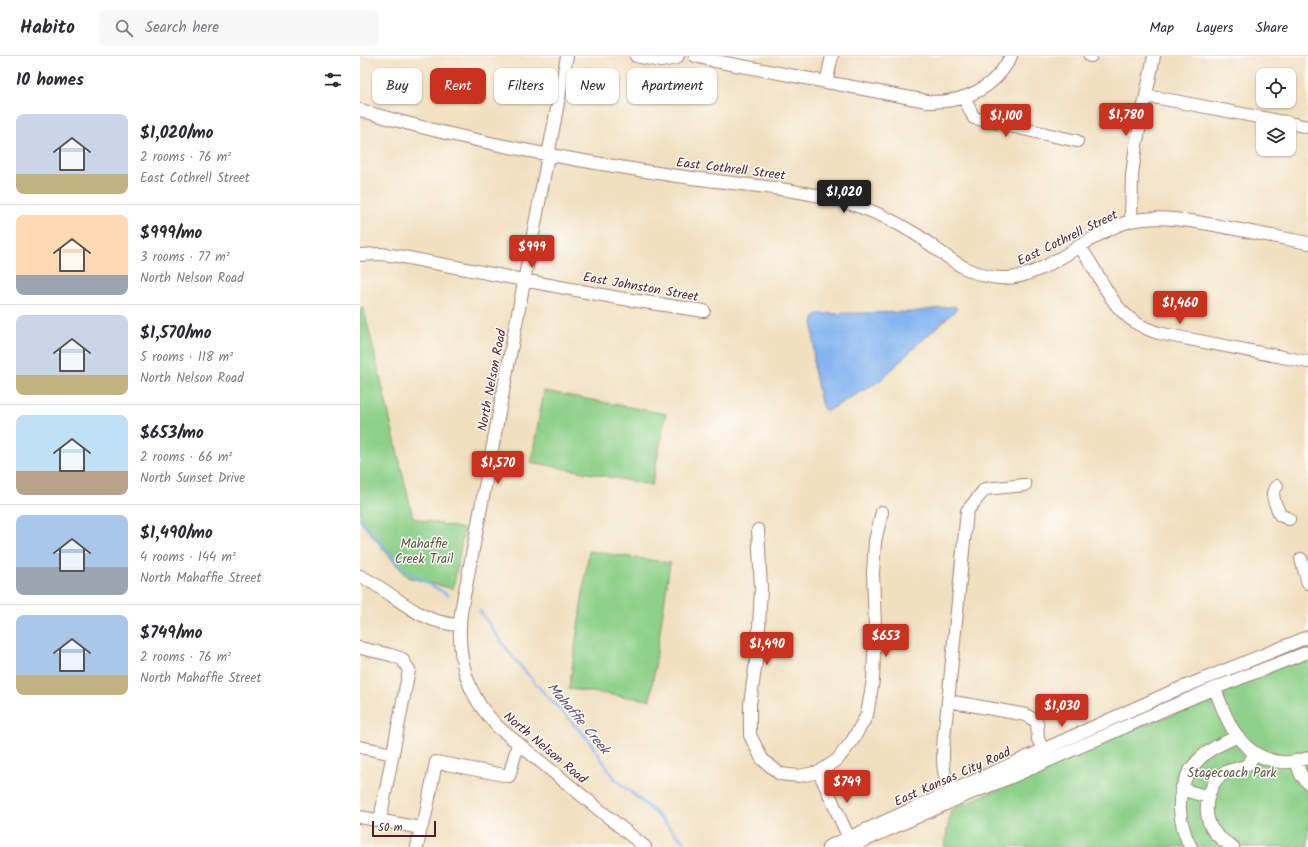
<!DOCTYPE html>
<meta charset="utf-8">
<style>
body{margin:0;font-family:Kalam,sans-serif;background:#f7f7f7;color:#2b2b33;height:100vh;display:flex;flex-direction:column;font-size:15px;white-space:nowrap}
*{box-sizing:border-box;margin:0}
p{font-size:13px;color:#7c7c81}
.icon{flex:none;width:22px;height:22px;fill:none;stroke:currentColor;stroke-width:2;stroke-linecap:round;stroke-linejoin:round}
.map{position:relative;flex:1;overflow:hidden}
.side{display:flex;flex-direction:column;background:#fff;width:360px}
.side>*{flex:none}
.top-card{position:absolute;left:12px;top:12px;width:380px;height:36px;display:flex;gap:8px}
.tools{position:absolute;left:896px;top:12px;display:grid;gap:8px}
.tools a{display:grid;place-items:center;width:40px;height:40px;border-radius:8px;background:#fff;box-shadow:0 1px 3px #0004;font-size:20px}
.scale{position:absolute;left:12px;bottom:10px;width:64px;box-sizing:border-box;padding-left:4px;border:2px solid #4a1f2b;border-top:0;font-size:11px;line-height:14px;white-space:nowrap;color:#4a1f2b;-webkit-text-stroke:3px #fdfcf7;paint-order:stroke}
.price{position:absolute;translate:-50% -34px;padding:0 9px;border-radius:4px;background:#c8321e;color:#fff;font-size:13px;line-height:26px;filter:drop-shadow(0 1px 2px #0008)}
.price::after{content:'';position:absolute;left:50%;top:24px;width:12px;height:9px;margin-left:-6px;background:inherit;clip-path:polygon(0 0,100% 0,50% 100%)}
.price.on{background:#222;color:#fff}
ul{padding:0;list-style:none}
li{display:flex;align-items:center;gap:12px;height:100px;padding:0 16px}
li+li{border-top:1px solid #e1e1e2}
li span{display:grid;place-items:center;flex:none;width:112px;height:80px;border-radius:8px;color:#555}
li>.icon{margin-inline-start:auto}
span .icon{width:48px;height:48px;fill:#fffc;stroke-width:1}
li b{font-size:17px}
h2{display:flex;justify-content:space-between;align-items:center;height:48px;padding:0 16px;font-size:17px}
.pill{padding:0 14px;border-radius:8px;background:#fff;box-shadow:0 1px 3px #0004;font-size:14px;line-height:36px}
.pill.on{background:#c8321e;color:#fff}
header{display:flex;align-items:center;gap:24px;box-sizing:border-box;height:56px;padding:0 20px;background:#fff;border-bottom:1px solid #e1e1e2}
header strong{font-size:19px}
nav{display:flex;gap:22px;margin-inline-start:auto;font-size:14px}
.search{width:280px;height:36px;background:#f7f7f7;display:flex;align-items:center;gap:10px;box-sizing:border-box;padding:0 14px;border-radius:8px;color:#7c7c81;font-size:15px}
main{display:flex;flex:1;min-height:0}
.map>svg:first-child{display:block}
</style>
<header>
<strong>Habito</strong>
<div class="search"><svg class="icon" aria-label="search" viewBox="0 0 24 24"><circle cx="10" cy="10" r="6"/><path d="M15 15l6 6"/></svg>Search here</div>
<nav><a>Map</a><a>Layers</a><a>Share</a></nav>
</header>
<main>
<section class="side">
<h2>10 homes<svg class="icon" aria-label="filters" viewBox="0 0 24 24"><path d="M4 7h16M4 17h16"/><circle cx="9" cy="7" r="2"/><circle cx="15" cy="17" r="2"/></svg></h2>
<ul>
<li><span style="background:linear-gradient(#c9d6e8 75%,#c2b280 0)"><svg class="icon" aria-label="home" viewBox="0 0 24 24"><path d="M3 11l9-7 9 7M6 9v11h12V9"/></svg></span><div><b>$1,020/mo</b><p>2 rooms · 76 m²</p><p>East Cothrell Street</p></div></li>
<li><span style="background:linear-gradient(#ffd9b3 75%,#9aa5b1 0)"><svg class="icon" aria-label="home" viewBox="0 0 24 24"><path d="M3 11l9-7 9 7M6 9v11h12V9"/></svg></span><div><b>$999/mo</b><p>3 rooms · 77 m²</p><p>North Nelson Road</p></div></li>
<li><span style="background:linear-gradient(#c9d6e8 75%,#c2b280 0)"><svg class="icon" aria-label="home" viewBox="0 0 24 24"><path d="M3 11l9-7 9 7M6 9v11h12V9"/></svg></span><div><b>$1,570/mo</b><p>5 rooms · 118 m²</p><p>North Nelson Road</p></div></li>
<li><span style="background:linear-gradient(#bfe0f5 70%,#b9a48a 0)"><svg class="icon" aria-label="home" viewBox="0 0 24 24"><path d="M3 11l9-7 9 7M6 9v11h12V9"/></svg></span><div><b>$653/mo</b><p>2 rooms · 66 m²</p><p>North Sunset Drive</p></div></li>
<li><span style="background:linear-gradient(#a9c7e8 65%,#9aa5b1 0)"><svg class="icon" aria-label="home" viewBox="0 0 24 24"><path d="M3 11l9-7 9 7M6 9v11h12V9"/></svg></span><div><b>$1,490/mo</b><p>4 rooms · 144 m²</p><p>North Mahaffie Street</p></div></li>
<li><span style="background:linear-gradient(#a9c7e8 75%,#c2b280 0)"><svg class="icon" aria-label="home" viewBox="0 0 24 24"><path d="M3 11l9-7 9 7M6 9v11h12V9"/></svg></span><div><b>$749/mo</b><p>2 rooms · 76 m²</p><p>North Mahaffie Street</p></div></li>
</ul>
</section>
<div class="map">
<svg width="948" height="791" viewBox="0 0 948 791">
<rect width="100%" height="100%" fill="#fdfcf7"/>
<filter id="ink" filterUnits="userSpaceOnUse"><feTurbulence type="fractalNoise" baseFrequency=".025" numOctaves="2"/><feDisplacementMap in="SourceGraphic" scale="8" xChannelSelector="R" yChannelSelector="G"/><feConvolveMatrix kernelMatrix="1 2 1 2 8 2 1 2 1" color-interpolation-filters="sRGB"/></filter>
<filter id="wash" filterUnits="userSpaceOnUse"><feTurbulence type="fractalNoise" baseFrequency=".012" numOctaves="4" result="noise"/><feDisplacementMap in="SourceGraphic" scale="16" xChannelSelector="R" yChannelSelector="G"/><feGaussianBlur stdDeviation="0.9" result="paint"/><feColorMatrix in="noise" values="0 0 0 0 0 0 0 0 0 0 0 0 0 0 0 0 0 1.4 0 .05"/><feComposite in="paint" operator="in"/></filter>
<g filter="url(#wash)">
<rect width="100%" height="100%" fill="#f1e0c0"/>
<path fill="#8ed089" stroke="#6c785a" d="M0 252 4 253 53 462 104 473 93 533 47 521 0 465Z
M184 335 306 358 292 429 171 406Z
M229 495 310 507 290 644 209 633Z
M948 600V791H584L591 754 756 679 810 660 855 641 873 629Z"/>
<path fill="#84b5f0" stroke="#676a8e" d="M595 250 597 253 558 288 521 324 469 354H465L462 351 454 314 453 267 455 260 458 258 552 256Z"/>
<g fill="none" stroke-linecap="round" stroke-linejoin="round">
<path stroke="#84b5f0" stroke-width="2.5" d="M0 463 43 513 88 539
M120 555 151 599 183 636 228 683 255 723 291 753 326 788 328 791"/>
</g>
</g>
<g filter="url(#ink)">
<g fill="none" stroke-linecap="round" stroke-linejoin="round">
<defs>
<path id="minor" d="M207 0 107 525C104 540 100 555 100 570 99 598 105 626 120 649 125 657 132 664 138 671L285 791
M276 0 301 5 316 2 318 0
M335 0 355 5 572 46C606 46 636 31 651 0
M730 0H731
M466 27 472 0
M786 41 799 42 929 67
M604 42 614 62 717 85
M0 54C103 85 211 104 317 120 373 128 430 131 485 146 510 153 535 165 557 179 584 197 605 220 640 222 684 225 728 176 771 165 802 158 838 166 870 172 896 177 922 182 948 187
M929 67 948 71
M771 165 772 119 776 89 794 0
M719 190C747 226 749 261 798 277L948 306
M0 199 20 198 38 200 258 242 344 255
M917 430C908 437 917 450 920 459L929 463
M398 474 401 532 398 591 390 648V679L402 703 420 718 439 720 459 716 477 704 492 685 507 659 513 624 515 571 513 517 515 485 522 456
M941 503 948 527
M0 520C36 537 56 567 100 569
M0 592 31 599 42 603 49 614 20 764
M855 632C866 665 881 702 921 706 926 707 931 706 936 705L941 719 948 727
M588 645 607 455 625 433 665 429
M0 691 33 698
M936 705 948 702
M459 716 492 789
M821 733 848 741
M598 741C595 735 588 729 586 723 579 701 586 669 588 645L666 659 677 666 678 683 683 694
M0 761 61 772
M57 791 61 772 65 762 76 706 149 720 158 688
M468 791 811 636 948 581
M490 791 599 742 649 722 810 651 855 632 948 596
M831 791C825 782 823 772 821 762 816 734 828 708 852 693 860 688 868 686 876 680
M873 791C865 786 857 781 852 773 842 755 847 731 862 718 869 712 881 714 888 708 891 705 893 700 895 697"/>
</defs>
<use href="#minor" stroke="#9e8076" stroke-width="14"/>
<use href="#minor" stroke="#fff" stroke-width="12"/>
</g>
</g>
<g text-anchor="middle" stroke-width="3" stroke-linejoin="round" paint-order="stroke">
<g font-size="13" fill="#4a1f2b" stroke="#fdfcf7">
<text transform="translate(371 112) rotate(7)" y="5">East Cothrell Street</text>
<text transform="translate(707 181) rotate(-26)" y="5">East Cothrell Street</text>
<text transform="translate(281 230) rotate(10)" y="5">East Johnston Street</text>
<text transform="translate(131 324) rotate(-79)" y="5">North Nelson Road</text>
<text transform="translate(186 691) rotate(40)" y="5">North Nelson Road</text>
<text transform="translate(592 720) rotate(-24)" y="5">East Kansas City Road</text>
</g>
<g font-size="13" fill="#5e5447" stroke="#fdfcf7">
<text x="64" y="492">Mahaffie<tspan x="64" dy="15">Creek Trail</tspan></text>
<text x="872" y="721">Stagecoach Park</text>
</g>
<g font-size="14" font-style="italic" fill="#5e5470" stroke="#fdfcf7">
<text transform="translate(219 662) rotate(50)" y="5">Mahaffie Creek</text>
</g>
</g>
</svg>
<div class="tools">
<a><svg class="icon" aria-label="locate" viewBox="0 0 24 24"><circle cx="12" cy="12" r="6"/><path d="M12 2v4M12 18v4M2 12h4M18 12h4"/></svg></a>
<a><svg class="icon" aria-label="layers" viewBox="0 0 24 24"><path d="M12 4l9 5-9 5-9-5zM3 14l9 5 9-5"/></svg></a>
</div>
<div class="scale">50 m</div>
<b class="price" style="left:766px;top:81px">$1,780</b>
<b class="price" style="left:646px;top:82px">$1,100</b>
<b class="price on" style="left:484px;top:158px">$1,020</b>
<b class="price" style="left:172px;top:213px">$999</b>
<b class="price" style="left:820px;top:269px">$1,460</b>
<b class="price" style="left:138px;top:429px">$1,570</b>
<b class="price" style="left:526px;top:602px">$653</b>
<b class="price" style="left:407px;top:610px">$1,490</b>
<b class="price" style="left:702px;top:672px">$1,030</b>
<b class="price" style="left:487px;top:748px">$749</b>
<div class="top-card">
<a class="pill">Buy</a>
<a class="pill on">Rent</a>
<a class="pill">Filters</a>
<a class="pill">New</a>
<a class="pill">Apartment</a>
</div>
</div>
</main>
